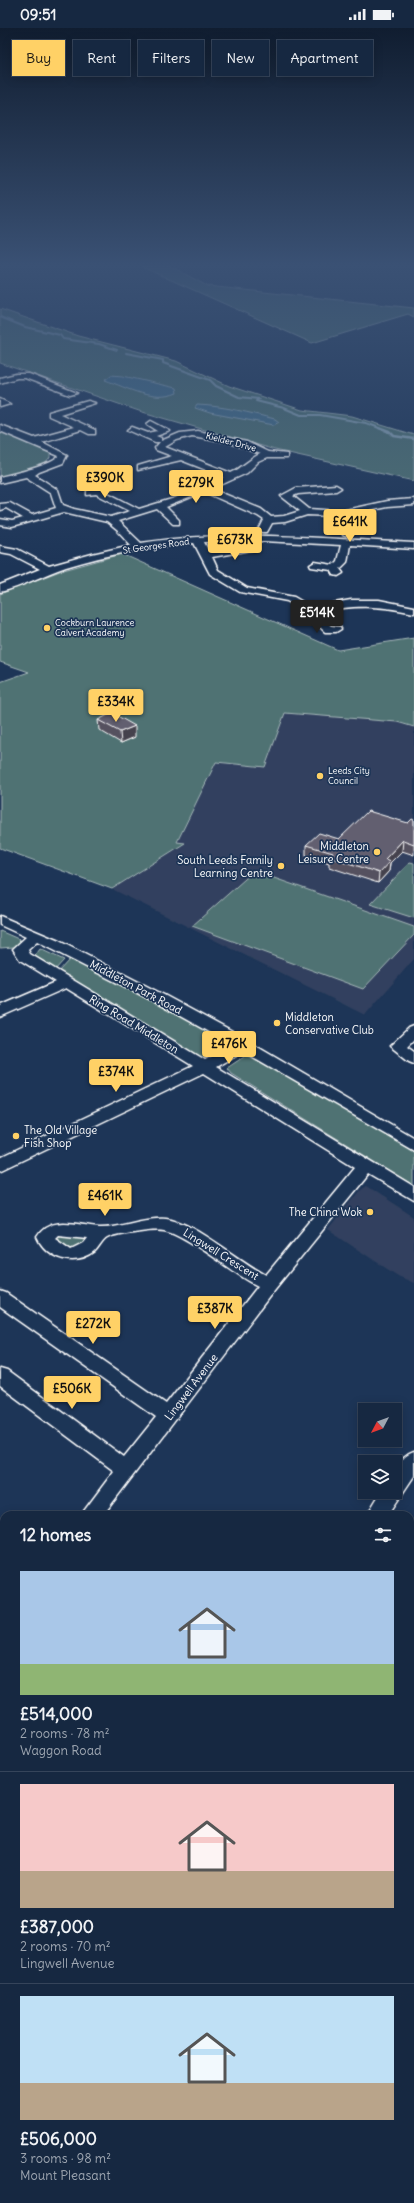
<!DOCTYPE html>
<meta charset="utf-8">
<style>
body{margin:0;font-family:Delius,sans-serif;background:#23344c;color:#f1f3f6;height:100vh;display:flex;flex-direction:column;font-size:15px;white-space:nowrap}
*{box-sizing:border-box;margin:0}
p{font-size:13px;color:#9ea6b1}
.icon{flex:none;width:22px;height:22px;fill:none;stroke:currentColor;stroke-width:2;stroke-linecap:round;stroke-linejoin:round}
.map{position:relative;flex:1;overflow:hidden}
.details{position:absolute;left:0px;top:1483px;width:414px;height:692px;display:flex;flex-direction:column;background:#162841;border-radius:12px 12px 0 0;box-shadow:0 2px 10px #0003,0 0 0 1px #35445a}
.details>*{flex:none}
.top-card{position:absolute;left:12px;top:12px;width:390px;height:36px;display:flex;gap:8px}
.needle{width:26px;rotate:229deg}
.buttons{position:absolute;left:358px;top:1375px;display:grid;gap:8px}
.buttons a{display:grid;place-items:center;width:44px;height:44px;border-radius:0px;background:#162841;box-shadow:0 2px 10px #0003,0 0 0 1px #35445a;font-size:20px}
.price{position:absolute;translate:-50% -34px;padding:0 9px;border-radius:4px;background:#ffd166;color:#111;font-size:13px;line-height:26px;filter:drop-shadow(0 1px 2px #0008)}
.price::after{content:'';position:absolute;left:50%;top:24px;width:12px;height:9px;margin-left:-6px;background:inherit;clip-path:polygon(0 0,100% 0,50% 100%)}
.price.active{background:#222;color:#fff}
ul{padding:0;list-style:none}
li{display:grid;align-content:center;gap:8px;height:212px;padding:0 20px}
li+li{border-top:1px solid #35445a}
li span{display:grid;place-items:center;height:124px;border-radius:0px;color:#555}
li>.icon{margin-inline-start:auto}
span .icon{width:72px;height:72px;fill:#fffc;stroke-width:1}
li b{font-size:17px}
h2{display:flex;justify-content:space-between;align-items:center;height:48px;padding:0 20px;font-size:17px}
.pill{padding:0 14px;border-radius:0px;background:#162841;box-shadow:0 2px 10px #0003,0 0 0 1px #35445a;font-size:14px;line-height:36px}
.pill.active{background:#ffd166;color:#111}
.status{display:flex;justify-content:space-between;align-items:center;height:28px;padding:0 20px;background:#162841;direction:ltr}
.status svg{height:11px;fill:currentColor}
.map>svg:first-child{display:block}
</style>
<div class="status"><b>09:51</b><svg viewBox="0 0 49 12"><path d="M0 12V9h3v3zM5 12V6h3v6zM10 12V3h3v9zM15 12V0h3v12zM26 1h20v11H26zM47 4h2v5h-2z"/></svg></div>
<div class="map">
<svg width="414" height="2175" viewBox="0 0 414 2175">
<rect width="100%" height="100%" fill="#1d3557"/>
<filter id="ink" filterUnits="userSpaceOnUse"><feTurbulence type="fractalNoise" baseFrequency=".025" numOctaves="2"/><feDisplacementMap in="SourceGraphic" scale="8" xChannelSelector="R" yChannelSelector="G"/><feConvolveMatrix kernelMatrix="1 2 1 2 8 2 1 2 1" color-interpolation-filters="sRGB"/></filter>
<g filter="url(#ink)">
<path fill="#32415e" d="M285 685 397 694 414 699V931L365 987 112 861 184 816 177 815 216 734 265 739Z
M366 1158 414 1189V1255L398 1248 328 1202 360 1162Z"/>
<path fill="#4f7273" stroke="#a7b8b9" d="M165 235 207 258 414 280V289L408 286 312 315 142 239Z
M0 281 78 308 176 333 229 358 302 382 352 388 414 407V453L275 422 139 383 0 335Z
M0 404 21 411 22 413 50 423V430L44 437 0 449Z
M122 526 338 622 414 610V699L397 694 285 685 265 739 216 734 177 814 185 815 112 861 0 820V654L29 644 0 634V566L60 543Z
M410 834 414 835V890L370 876Z
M254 843 414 899V907L363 961 192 898Z
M0 903 23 913 14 919 0 920Z
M40 921 64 932 54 943 35 928Z
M70 931 221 1010 223 1017 208 1027 198 1030 57 945Z
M248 1026 255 1027 414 1123V1158L231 1045 227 1040Z
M73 1206 91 1211 73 1222 55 1211 58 1207Z
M0 1855 4 1860V2171H76L79 2175H0Z"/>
<path fill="#45708a" stroke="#8fa9b9" d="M111 347 123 348 176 360 177 365C153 375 128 360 105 352Z
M197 377C224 378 250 385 275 391L279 394 274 397 210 385 195 380Z"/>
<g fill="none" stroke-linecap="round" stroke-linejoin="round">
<path stroke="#8fa9b9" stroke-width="2" d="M0 289 25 299 60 307 63 311 99 316 117 322
M126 325 163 332V335L210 352 216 358 239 369 259 371 256 373 284 380 301 387H320L366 395 382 401"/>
<path stroke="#8fa9b9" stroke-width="2.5" d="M379 400 390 404 394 408 414 411"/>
<defs>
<path id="minor" d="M16 346H29L77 365 70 367 25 350H17L0 355V350Z
M0 371 10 376 0 379Z
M88 373 95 375 60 386 95 402V406H89L81 402 42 414 67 427 63 435 39 444 35 447 58 462 63 477 74 481 111 489 130 483 96 466 87 467V463L112 454H118V458L104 463 139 481 175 470 224 449 181 432 138 442V438L172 428 156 422 155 420 160 414H155L128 402 132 399 148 405 158 403 147 396 151 393 170 403 156 408 161 410V413L180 405 198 403 247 414 268 424 287 426V430H267L258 434 247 445 212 461 261 481 271 489 284 488 300 483 281 468 296 460 336 457 341 460 336 463 298 466 293 468 309 481 341 483 387 473 414 471V477L387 479 343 488 350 496 351 505 346 508 343 507 340 497 332 488 307 487 285 494 272 495 267 504H261L259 502 264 492 258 488 204 464 166 479 179 492V496H173L157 481 118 493 141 515C232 501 323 511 414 515V521L350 517 347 534 340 541 343 545 338 548 334 547 331 542 311 539 310 537 315 534 333 537 337 533 341 517 263 513 204 514 209 524 239 517H257V521L212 529 218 542 247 560 294 569 311 579 351 572H379L414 579V585C375 577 356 577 317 584L331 598 340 599 341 601 336 604H325L305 584 287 573 240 564 210 546 194 515C151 519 108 526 66 539 44 546 22 559 0 564V557L40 541 11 526 0 524V518L17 521 49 538 92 526 131 517 118 503 107 494 64 484 12 499 0 497V491L12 493 23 490 6 480 0 482V476L10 475 32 487 56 480 51 465 26 449 0 455V449C12 446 54 437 59 428L0 403V397L34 410 74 399 49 388V384ZM192 408 228 414 260 426C249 431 242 440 231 445L165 419 177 412Z
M0 888 59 913 164 967 249 1013 414 1110V1122L243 1023 216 1039 414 1159V1173L368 1146 275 1261 103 1487H81L114 1443 0 1358V1341L7 1343 124 1429 156 1389 0 1279V1263L6 1265 166 1376 258 1258C233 1246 186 1206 164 1202 157 1201 147 1202 140 1203 131 1204 115 1206 107 1210 102 1213 99 1220 95 1224 76 1239 47 1232 37 1209 50 1187 77 1197 99 1199 119 1200 142 1188 165 1190 192 1192 240 1234 266 1247L355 1139 204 1045 0 1143V1130L193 1038 66 960 0 989V978L56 954 20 932 13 921 26 909 0 897ZM37 914 153 973 232 1017 205 1032 30 926 28 922ZM58 1207 87 1210 83 1215 71 1221 55 1210Z
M414 998V1011L407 1018 414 1023V1035L409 1033 390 1018 409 1000Z
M414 1424V1448L388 1487H367L381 1464H395C395 1448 396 1430 414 1424Z
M4 1588V1611L0 1613V1590Z
M0 1808 4 1810V1837L0 1835Z
M414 1916V1945L410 1947V1918Z
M410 2144 414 2146V2175L403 2171H410Z
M239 2171H269L271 2175H241Z"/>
</defs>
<use href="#minor" stroke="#fff" stroke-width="3"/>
<use href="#minor" fill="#1d3557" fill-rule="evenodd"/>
</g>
<path fill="#54515f" stroke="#fff" d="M98 692 135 709 121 715 99 702Z
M414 792V827L402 823 390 835 389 843 378 855 329 839V835L306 827V817L339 811 408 795Z"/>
<path fill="#45424e" stroke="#fff" d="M135 698V709L121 715 120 704Z
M403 812 402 823 390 835 389 843 378 855 379 845 385 831Z"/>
<path fill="#625e6f" stroke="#fff" d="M112 685 135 698 120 704 98 692Z
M368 783 408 795 412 791 414 792V816L403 812 385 831 390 833 379 845 330 829 333 825 306 817 319 805 339 811Z"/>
</g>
<linearGradient id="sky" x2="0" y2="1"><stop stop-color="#101d30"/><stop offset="0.44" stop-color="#3a5174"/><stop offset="1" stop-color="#3a5174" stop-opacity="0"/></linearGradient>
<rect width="414" height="539" fill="url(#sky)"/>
<g fill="#ffd166" stroke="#1d3557" stroke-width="1.5">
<circle cx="47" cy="600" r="4"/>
<circle cx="320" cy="748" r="4"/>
<circle cx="377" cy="824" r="4"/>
<circle cx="281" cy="838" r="4"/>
<circle cx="277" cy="995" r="4"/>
<circle cx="16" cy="1108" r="4"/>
<circle cx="370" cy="1184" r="4"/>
</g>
<g text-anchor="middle" stroke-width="3.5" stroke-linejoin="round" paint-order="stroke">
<g font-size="9" fill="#fff" stroke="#1d3557">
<text transform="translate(231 414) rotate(15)" y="3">Kielder Drive</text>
<text transform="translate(156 518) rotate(-8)" y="3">St Georges Road</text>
</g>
<g font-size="9" fill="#fff" stroke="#1d3557" text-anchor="start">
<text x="55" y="598">Cockburn Laurence<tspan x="55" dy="10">Calvert Academy</tspan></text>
<text x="328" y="746">Leeds City<tspan x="328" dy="10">Council</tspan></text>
</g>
<g font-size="11" fill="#fff" stroke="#1d3557" text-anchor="end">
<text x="369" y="822">Middleton<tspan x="369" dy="13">Leisure Centre</tspan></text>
<text x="273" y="836">South Leeds Family<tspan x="273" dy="13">Learning Centre</tspan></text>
<text x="285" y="993" text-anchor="start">Middleton<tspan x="285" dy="13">Conservative Club</tspan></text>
<text x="24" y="1106" text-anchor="start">The Old Village<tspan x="24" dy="13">Fish Shop</tspan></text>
<text x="362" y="1188">The China Wok</text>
</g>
<g font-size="11" fill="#fff" stroke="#1d3557">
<text transform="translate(136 959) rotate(28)" y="4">Middleton Park Road</text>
<text transform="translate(134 996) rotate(31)" y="4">Ring Road Middleton</text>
<text transform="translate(221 1226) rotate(32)" y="4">Lingwell Crescent</text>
<text transform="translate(191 1359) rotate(-53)" y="4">Lingwell Avenue</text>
</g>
</g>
</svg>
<div class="buttons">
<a><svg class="needle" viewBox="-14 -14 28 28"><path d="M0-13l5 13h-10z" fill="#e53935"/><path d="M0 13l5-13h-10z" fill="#9ea6b1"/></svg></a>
<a><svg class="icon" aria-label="layers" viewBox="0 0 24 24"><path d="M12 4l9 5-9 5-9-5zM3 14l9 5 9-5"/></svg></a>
</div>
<b class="price" style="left:105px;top:471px">£390K</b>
<b class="price" style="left:196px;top:476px">£279K</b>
<b class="price" style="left:350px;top:515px">£641K</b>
<b class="price" style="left:235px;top:533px">£673K</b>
<b class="price active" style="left:317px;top:606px">£514K</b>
<b class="price" style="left:116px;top:695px">£334K</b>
<b class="price" style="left:229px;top:1037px">£476K</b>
<b class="price" style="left:116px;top:1065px">£374K</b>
<b class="price" style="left:105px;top:1189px">£461K</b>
<b class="price" style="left:215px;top:1302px">£387K</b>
<b class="price" style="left:93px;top:1317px">£272K</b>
<b class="price" style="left:72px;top:1382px">£506K</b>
<div class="top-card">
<a class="pill active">Buy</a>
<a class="pill">Rent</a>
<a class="pill">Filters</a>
<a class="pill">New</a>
<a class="pill">Apartment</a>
</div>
<section class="details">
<h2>12 homes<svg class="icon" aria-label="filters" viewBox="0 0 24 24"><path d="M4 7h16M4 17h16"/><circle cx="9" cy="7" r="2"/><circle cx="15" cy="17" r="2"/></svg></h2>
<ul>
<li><span style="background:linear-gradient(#a9c7e8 75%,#8fb573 0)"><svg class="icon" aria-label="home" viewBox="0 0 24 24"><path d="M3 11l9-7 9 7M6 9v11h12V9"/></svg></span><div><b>£514,000</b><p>2 rooms · 78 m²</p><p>Waggon Road</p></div></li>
<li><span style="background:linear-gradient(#f6c9c9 70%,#b9a48a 0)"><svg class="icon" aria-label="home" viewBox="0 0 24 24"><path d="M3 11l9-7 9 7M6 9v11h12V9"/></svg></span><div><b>£387,000</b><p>2 rooms · 70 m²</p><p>Lingwell Avenue</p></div></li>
<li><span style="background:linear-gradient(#bfe0f5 70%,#b9a48a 0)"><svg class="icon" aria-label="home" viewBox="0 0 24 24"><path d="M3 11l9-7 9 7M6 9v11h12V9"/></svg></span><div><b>£506,000</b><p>3 rooms · 98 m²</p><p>Mount Pleasant</p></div></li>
</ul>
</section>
</div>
